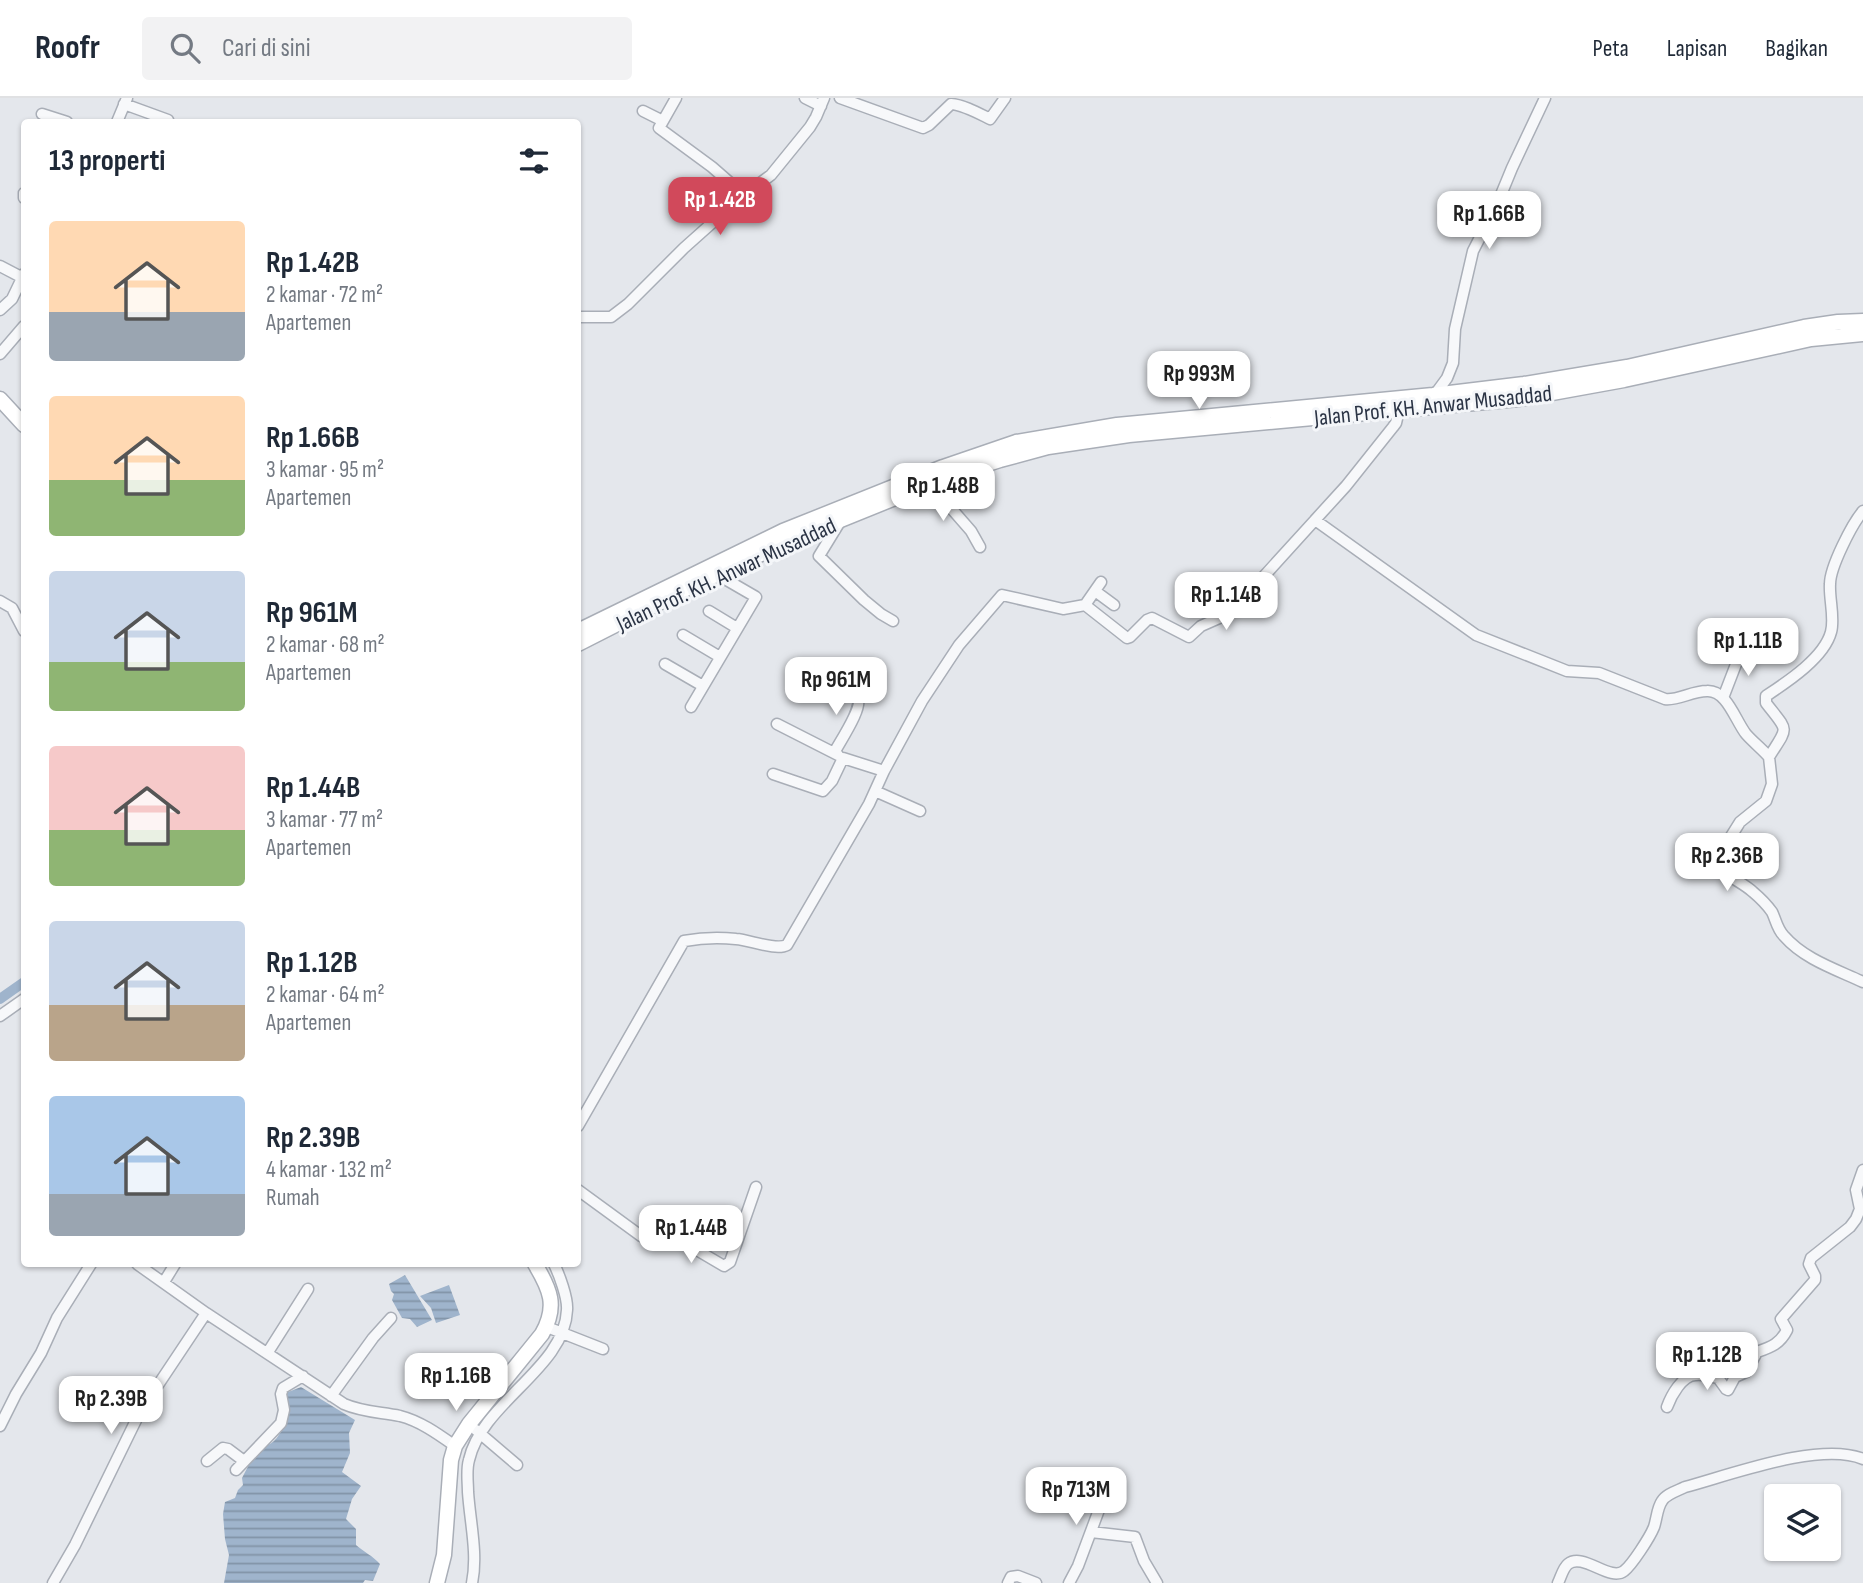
<!DOCTYPE html>
<html lang="id">
<meta charset="utf-8">
<style>
body{margin:0;font-family:"Sofia Sans Condensed",sans-serif;background:#f2f2f3;color:#1f2937;height:100vh;display:flex;flex-direction:column;font-size:26px;white-space:nowrap}
*{box-sizing:border-box;margin:0}
p{font-size:23px;color:#747a83}
.icon{flex:none;width:38px;height:38px;fill:none;stroke:currentColor;stroke-width:2;stroke-linecap:round;stroke-linejoin:round}
.map{position:relative;flex:1;overflow:hidden}
.sheet{position:absolute;left:21px;top:21px;width:560px;height:1148px;display:flex;flex-direction:column;background:#fff;border-radius:7px;box-shadow:0 2px 5px #0004}
.sheet>*{flex:none}
.controls{position:absolute;left:1764px;top:1386px;display:grid;gap:14px}
.controls a{display:grid;place-items:center;width:77px;height:77px;border-radius:7px;background:#fff;box-shadow:0 2px 5px #0004;font-size:35px}
.price{position:absolute;translate:-50% -60px;padding:0 16px;border-radius:14px;background:#fff;color:#222;font-size:23px;line-height:46px;filter:drop-shadow(0 2px 4px #0008)}
.price::after{content:'';position:absolute;left:50%;top:42px;width:21px;height:16px;margin-left:-10px;background:inherit;clip-path:polygon(0 0,100% 0,50% 100%)}
.price.current{background:#d1495b;color:#fff}
ul{padding:0;list-style:none}
li{display:flex;align-items:center;gap:21px;height:175px;padding:0 28px}
li span{display:grid;place-items:center;flex:none;width:196px;height:140px;border-radius:7px;color:#555}
li>.icon{margin-inline-start:auto}
span .icon{width:84px;height:84px;fill:#fffc;stroke-width:1}
li b{font-size:30px}
h2{display:flex;justify-content:space-between;align-items:center;height:84px;padding:0 28px;font-size:30px}
header{display:flex;align-items:center;gap:42px;box-sizing:border-box;height:98px;padding:0 35px;background:#fff;border-bottom:2px solid #e0e1e3}
header strong{font-size:33px}
nav{display:flex;gap:38px;margin-inline-start:auto;font-size:24px}
.search{width:490px;height:63px;background:#f2f2f3;display:flex;align-items:center;gap:18px;box-sizing:border-box;padding:0 24px;border-radius:7px;color:#747a83;font-size:26px}
.map>svg:first-child{display:block}
</style>
<header>
<strong>Roofr</strong>
<div class="search"><svg class="icon" aria-label="search" viewBox="0 0 24 24"><circle cx="10" cy="10" r="6"/><path d="M15 15l6 6"/></svg>Cari di sini</div>
<nav><a>Peta</a><a>Lapisan</a><a>Bagikan</a></nav>
</header>
<div class="map">
<svg width="1863" height="1485" viewBox="0 0 1863 1485">
<defs>
<pattern id="water-rules" width="6" height="5" patternUnits="userSpaceOnUse" patternTransform="scale(1.75)"><rect width="6" height="5" fill="#9fb4cc"/><path d="M0 2.5h6" fill="none" stroke="#8293a7"/></pattern>
</defs>
<rect width="100%" height="100%" fill="#e4e7ec"/>
<path fill="url(#water-rules)" d="M405 1177 432 1222 417 1229 410 1221 402 1220 392 1202 394 1196 391 1193 389 1186Z
M449 1187 460 1217 436 1225 431 1210 420 1198Z
M301 1289 355 1322 349 1335 350 1355 342 1374 361 1388 352 1401 346 1421 356 1431V1447C364 1454 373 1458 380 1466L373 1483 365 1482 363 1485H224L229 1457 225 1441 223 1416 225 1404 235 1400 238 1392 243 1387 242 1380C247 1370 252 1360 260 1352 264 1348 270 1347 274 1343 287 1330 285 1313 283 1296Z"/>
<g fill="none" stroke-linecap="round" stroke-linejoin="round">
<path stroke="#9fb4cc" stroke-width="10" d="M0 901 24 884"/>
<defs>
<path id="street" d="M676 0 659 30 712 69 744 97
M805 0 821 8
M840 0 923 30 929 27 951 6C964 7 978 15 990 21L1005 0
M124 6 168 22
M643 13 663 23
M42 16 67 24
M117 24 127 0
M24 95V100
M0 168 23 180
M0 212 12 201 24 176
M578 219H611L628 206 684 150 740 100 771 77 810 29 816 19 824 0
M0 256 24 228
M1433 299 1447 280 1453 265 1455 231 1473 153 1498 104 1512 70 1545 0
M930 386 971 433 980 449
M841 422 819 458 864 502 881 516 893 523
M1315 422 1346 388 1393 329 1396 325 1399 312
M1095 493 1114 507
M0 503 12 510 24 533
M1085 507 1101 484
M709 513 737 530
M683 537 720 559
M665 566 703 588
M831 584C839 589 851 593 857 599 865 607 839 645 834 655
M1723 600 1743 548
M691 609 756 499 718 477
M777 626 838 657
M1769 659 1772 686 1766 703 1740 724 1715 764C1724 778 1741 783 1753 794 1759 799 1767 807 1772 814 1776 822 1777 831 1784 838 1804 861 1835 871 1863 884
M773 676 823 693 832 683 843 660 884 673
M875 693 920 713
M0 918 24 901
M578 1028 684 843C700 840 719 839 736 841 750 842 776 853 787 847L869 706 884 673 922 603 959 547 1002 497 1063 511 1085 507 1127 540 1130 539 1147 522 1152 520 1189 539 1201 528 1226 517 1235 510 1315 422 1476 537 1567 573 1599 575 1665 601C1677 603 1692 593 1707 593 1727 592 1735 622 1746 636 1753 644 1762 651 1769 659 1789 627 1789 635 1766 605V598C1787 584 1824 560 1831 534 1835 520 1829 501 1830 486 1830 469 1852 426 1863 413
M578 1092 641 1138 651 1142 666 1136 673 1138 724 1168 730 1164 756 1089
M137 1166 206 1215 344 1306C362 1314 380 1314 400 1318 420 1323 438 1336 455 1348
M164 1184 175 1166
M547 1229 603 1251
M268 1254 308 1191
M331 1298 373 1240 391 1220
M1667 1309C1671 1298 1682 1277 1696 1277 1703 1276 1712 1279 1718 1280L1726 1291 1728 1292 1735 1279 1746 1274 1757 1254C1771 1249 1780 1246 1787 1232L1781 1221 1815 1182V1178L1809 1166 1811 1160 1850 1129 1856 1121 1860 1111 1856 1092 1863 1072
M0 1328 16 1296 41 1255 57 1220 91 1166
M476 1332 517 1367
M207 1363 223 1350 228 1351 244 1363
M236 1372 281 1325 284 1312 281 1296 283 1290 303 1278
M1091 1434 1135 1439 1144 1463 1157 1485
M53 1485 75 1447 140 1314 206 1215
M472 1485C478 1456 470 1424 468 1394 468 1384 466 1372 469 1362 482 1304 565 1270 567 1212 568 1200 559 1176 554 1166
M1008 1485 1011 1479 1018 1478 1036 1485
M1069 1485 1078 1468 1109 1385
M1558 1485C1561 1479 1563 1470 1568 1466 1583 1454 1610 1484 1624 1473 1632 1467 1650 1439 1654 1429 1657 1420 1657 1410 1662 1403 1666 1396 1677 1393 1685 1389 1730 1377 1820 1343 1863 1361"/>
<path id="secondary" d="M0 301 24 327
M578 533 783 433 943 369 1016 344 1117 327 1433 297 1524 286 1627 269 1804 229 1838 224 1863 223
M578 546 688 490 791 442 947 379 1000 362 1048 349 1129 337 1519 301 1624 282 1811 241 1863 236
M437 1485 444 1457 451 1362 455 1348 469 1326 542 1236C558 1208 550 1191 535 1166"/>
</defs>
<use href="#street" stroke="#a9aeb7" stroke-width="13"/>
<use href="#secondary" stroke="#a9aeb7" stroke-width="17"/>
<use href="#street" stroke="#f7f8fa" stroke-width="10"/>
<use href="#secondary" stroke="#fff" stroke-width="14"/>
</g>
<g text-anchor="middle" stroke-width="6" stroke-linejoin="round" paint-order="stroke">
<g font-size="23" fill="#2b3445" stroke="#f4f6f9">
<text transform="translate(1433 307) rotate(-6)" y="8">Jalan Prof. KH. Anwar Musaddad</text>
<text transform="translate(726 476) rotate(-25)" y="8">Jalan Prof. KH. Anwar Musaddad</text>
</g>
</g>
</svg>
<div class="controls">
<a><svg class="icon" aria-label="layers" viewBox="0 0 24 24"><path d="M12 4l9 5-9 5-9-5zM3 14l9 5 9-5"/></svg></a>
</div>
<b class="price current" style="left:720px;top:139px">Rp 1.42B</b>
<b class="price" style="left:1489px;top:153px">Rp 1.66B</b>
<b class="price" style="left:1199px;top:313px">Rp 993M</b>
<b class="price" style="left:943px;top:425px">Rp 1.48B</b>
<b class="price" style="left:1226px;top:534px">Rp 1.14B</b>
<b class="price" style="left:1748px;top:580px">Rp 1.11B</b>
<b class="price" style="left:836px;top:619px">Rp 961M</b>
<b class="price" style="left:1727px;top:795px">Rp 2.36B</b>
<b class="price" style="left:691px;top:1167px">Rp 1.44B</b>
<b class="price" style="left:1707px;top:1294px">Rp 1.12B</b>
<b class="price" style="left:456px;top:1315px">Rp 1.16B</b>
<b class="price" style="left:111px;top:1338px">Rp 2.39B</b>
<b class="price" style="left:1076px;top:1429px">Rp 713M</b>
<section class="sheet">
<h2>13 properti<svg class="icon" aria-label="filters" viewBox="0 0 24 24"><path d="M4 7h16M4 17h16"/><circle cx="9" cy="7" r="2"/><circle cx="15" cy="17" r="2"/></svg></h2>
<ul>
<li><span style="background:linear-gradient(#ffd9b3 65%,#9aa5b1 0)"><svg class="icon" aria-label="home" viewBox="0 0 24 24"><path d="M3 11l9-7 9 7M6 9v11h12V9"/></svg></span><div><b>Rp 1.42B</b><p>2 kamar · 72 m²</p><p>Apartemen</p></div></li>
<li><span style="background:linear-gradient(#ffd9b3 60%,#8fb573 0)"><svg class="icon" aria-label="home" viewBox="0 0 24 24"><path d="M3 11l9-7 9 7M6 9v11h12V9"/></svg></span><div><b>Rp 1.66B</b><p>3 kamar · 95 m²</p><p>Apartemen</p></div></li>
<li><span style="background:linear-gradient(#c9d6e8 65%,#8fb573 0)"><svg class="icon" aria-label="home" viewBox="0 0 24 24"><path d="M3 11l9-7 9 7M6 9v11h12V9"/></svg></span><div><b>Rp 961M</b><p>2 kamar · 68 m²</p><p>Apartemen</p></div></li>
<li><span style="background:linear-gradient(#f6c9c9 60%,#8fb573 0)"><svg class="icon" aria-label="home" viewBox="0 0 24 24"><path d="M3 11l9-7 9 7M6 9v11h12V9"/></svg></span><div><b>Rp 1.44B</b><p>3 kamar · 77 m²</p><p>Apartemen</p></div></li>
<li><span style="background:linear-gradient(#c9d6e8 60%,#b9a48a 0)"><svg class="icon" aria-label="home" viewBox="0 0 24 24"><path d="M3 11l9-7 9 7M6 9v11h12V9"/></svg></span><div><b>Rp 1.12B</b><p>2 kamar · 64 m²</p><p>Apartemen</p></div></li>
<li><span style="background:linear-gradient(#a9c7e8 70%,#9aa5b1 0)"><svg class="icon" aria-label="home" viewBox="0 0 24 24"><path d="M3 11l9-7 9 7M6 9v11h12V9"/></svg></span><div><b>Rp 2.39B</b><p>4 kamar · 132 m²</p><p>Rumah</p></div></li>
</ul>
</section>
</div>
